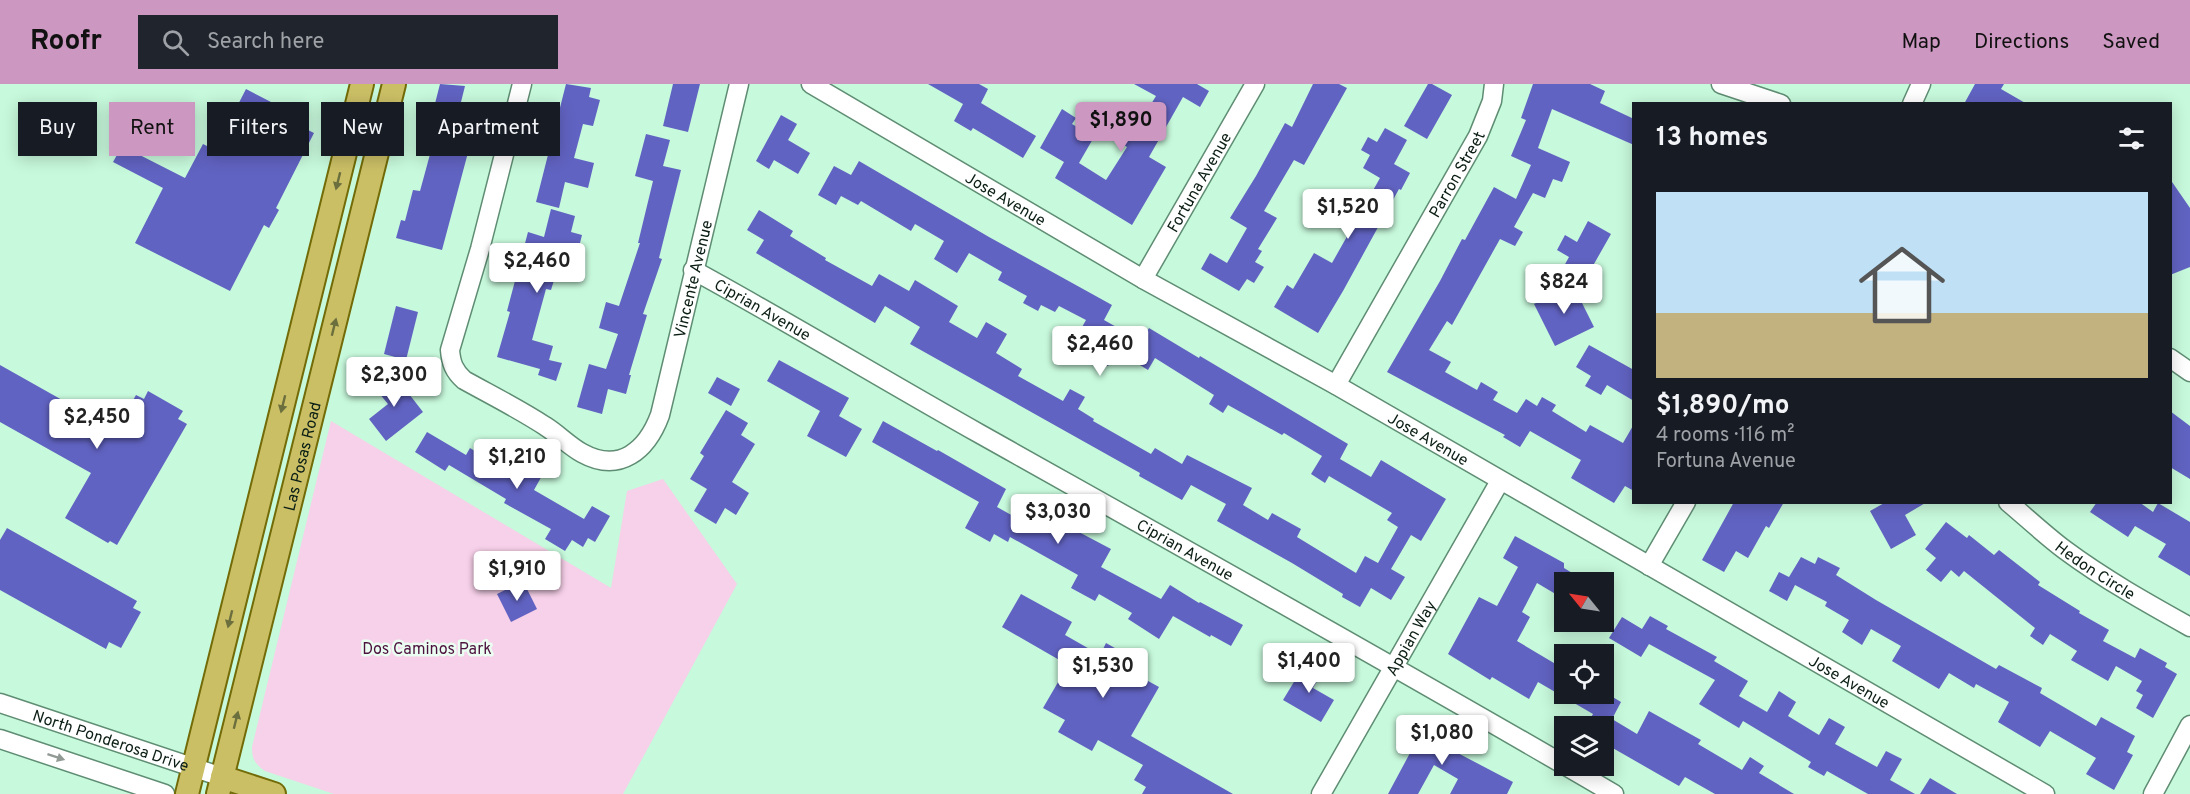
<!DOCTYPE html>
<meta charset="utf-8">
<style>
body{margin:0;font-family:Overpass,sans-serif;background:#20242c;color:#f1f3f6;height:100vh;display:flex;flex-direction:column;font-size:22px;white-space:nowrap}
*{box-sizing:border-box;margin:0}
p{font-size:20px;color:#9ea1a6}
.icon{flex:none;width:33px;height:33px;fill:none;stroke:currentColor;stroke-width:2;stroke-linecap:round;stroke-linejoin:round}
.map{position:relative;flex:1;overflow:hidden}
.details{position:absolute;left:1632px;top:18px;width:540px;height:402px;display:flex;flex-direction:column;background:#171b24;border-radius:0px;box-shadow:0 3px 15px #0003}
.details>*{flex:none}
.banner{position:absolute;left:18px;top:18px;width:570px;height:54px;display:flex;gap:12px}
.needle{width:39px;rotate:300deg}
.fabs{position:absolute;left:1554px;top:488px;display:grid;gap:12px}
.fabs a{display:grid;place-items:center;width:60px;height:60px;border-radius:0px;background:#171b24;box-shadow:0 3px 15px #0003;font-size:30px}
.price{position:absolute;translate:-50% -51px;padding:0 14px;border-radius:6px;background:#fff;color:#222;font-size:20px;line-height:39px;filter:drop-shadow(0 2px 3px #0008)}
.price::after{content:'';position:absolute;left:50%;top:36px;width:18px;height:14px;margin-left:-9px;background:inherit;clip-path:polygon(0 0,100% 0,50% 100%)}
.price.selected{background:#cc97c1;color:#111}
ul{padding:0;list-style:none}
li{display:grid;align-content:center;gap:12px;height:318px;padding:0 24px}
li+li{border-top:2px solid #363941}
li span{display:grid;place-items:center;height:186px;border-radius:0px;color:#555}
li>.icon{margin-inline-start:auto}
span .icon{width:108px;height:108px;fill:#fffc;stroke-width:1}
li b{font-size:26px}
h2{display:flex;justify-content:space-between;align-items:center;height:72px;padding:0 24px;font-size:26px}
.chip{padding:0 21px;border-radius:0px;background:#171b24;box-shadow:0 3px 15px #0003;font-size:21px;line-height:54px}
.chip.selected{background:#cc97c1;color:#111}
header{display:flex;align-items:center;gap:36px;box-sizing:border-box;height:84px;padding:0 30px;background:#cc97c1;color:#111}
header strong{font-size:28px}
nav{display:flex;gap:33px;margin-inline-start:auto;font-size:21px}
.search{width:420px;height:54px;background:#20242c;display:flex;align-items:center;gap:15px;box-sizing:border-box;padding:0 21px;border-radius:0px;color:#9ea1a6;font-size:22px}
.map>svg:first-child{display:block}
</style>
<header>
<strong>Roofr</strong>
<div class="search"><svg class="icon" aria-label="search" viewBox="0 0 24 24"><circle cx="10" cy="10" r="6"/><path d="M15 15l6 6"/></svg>Search here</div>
<nav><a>Map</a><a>Directions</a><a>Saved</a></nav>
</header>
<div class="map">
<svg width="2190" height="710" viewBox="0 0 2190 710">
<rect width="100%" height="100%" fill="#c7f9dc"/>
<path fill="#f7d0e9" d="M331 337 611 504 627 407 663 395 737 500 623 710H334L265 687C255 680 252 675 252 663Z"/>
<path fill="#6163c2" d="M440 0 465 2 459 26 478 31 442 166 396 154 401 136 405 137 413 106 420 107 438 41 430 39Z
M566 0 591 4 589 13 600 16 593 42 583 40 574 74 594 79 588 104 565 98 559 124 536 118Z
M673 0H700L688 48 663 42Z
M928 0H979L988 5 981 19 1036 52 1023 74 973 44 971 47 954 37 963 20Z
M1134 0H1197L1209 7 1200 23 1183 13 1149 73 1166 83 1132 141 1055 94 1064 78 1040 64 1062 25 1076 34 1072 40 1094 53 1079 79 1106 96 1127 63 1119 58 1128 44 1134 48 1156 12Z
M1313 0H1339L1347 4 1304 81 1294 76 1264 127 1277 134 1258 165 1262 167 1255 178 1264 183 1254 199 1247 195 1239 207 1201 185 1210 169 1227 179 1247 144 1230 134 1256 92 1285 39 1292 43Z
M1428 0H1432L1452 11 1427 55 1404 42Z
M1533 0H1590L1605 7 1600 19 1634 35V61L1552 25 1538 64 1570 78 1562 98 1553 95 1545 114 1533 109 1514 143 1523 148 1515 162 1500 155 1452 241 1447 237 1429 266 1451 278 1445 288 1477 306 1481 298 1498 308 1493 316 1517 329 1526 315 1537 322 1542 313 1556 321 1552 327 1586 348 1590 341 1623 359 1634 340V407L1625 402 1614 419 1571 394 1581 376 1530 347 1520 363 1503 353 1505 351 1387 288 1440 197 1462 155 1465 156 1494 103 1516 115 1531 81 1511 72 1526 36 1521 34Z
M1975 0H2004L2001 5 2027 20H1964Z
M246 5 304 35 300 42 314 49 276 124 279 126 269 144 264 141 230 207 135 159 163 104 113 78 122 62 185 94 203 60 207 62 215 46 223 50Z
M781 31 797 40 788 56 810 69 798 90 774 76 769 85 756 77Z
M1385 44 1407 56 1394 80 1410 89 1401 106 1399 105 1343 207 1318 249 1274 223 1287 201 1293 205 1314 169 1332 179 1380 94 1363 84 1370 71 1361 66 1368 53 1377 58Z
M646 50 670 56 663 82 681 86 659 174 662 175 643 230 647 231 629 291H631L626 310 608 305 602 330 577 323 589 280 606 285 618 250 599 244 606 218 619 222 640 159H638L653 97 635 92Z
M859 77 989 153 1112 221 1104 236 1141 257 1149 244 1199 274 1200 272 1348 360 1340 375 1371 393 1381 376 1446 415 1421 457 1411 451 1391 485 1405 493 1391 516 1371 504 1360 523 1342 513 1343 510 1292 479 1217 437 1226 420 1191 401 1182 416 1139 392 1140 389 910 260 920 243 885 222 875 239 756 169 764 156 747 146 759 126 793 147 790 152 826 174 825 176 872 202 879 190 909 207 915 196 958 222 949 238 977 254 986 238 1007 250 996 269 1022 285 1018 292 1063 317 1070 305 1085 313 1078 325 1094 335 1093 337 1151 370 1155 364 1182 380 1187 371 1252 404 1243 421 1268 436 1272 429 1301 445 1297 453 1356 489 1365 472 1378 479 1398 443 1387 436 1392 429 1329 392 1325 399 1311 390 1322 372 1284 349 1282 351 1228 321 1223 329 1209 320 1214 311 1155 274 1148 286 1117 267 1108 282 1083 268 1088 258 1077 252 1086 236 1059 222 1055 228 1041 221 1038 227 1023 219 1027 212 998 196 1002 188 969 169 957 189 934 175 944 157 915 140 911 147 861 117 858 121 841 112 836 121 818 111 834 82 851 91Z
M2170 95 2190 124V183L2170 191Z
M551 125 575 132 571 148 582 151 578 167 564 164 551 206 546 205 532 256 553 262 549 276 562 279 556 297 538 291 540 285 497 273 510 228 507 227 528 148 544 153Z
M1588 137 1611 150 1586 194 1564 182 1569 173 1557 166 1565 151 1577 158Z
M1573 201 1594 243 1555 262 1534 220Z
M396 222 418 228 406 276 384 270Z
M1589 261 1634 286V317L1607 301 1601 311 1585 302 1591 292 1576 283Z
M779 276 849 314 839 332 862 345 846 373 807 352 820 327 767 297Z
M0 281 87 330 83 337 112 353 136 311 144 315 148 307 183 327 178 335 187 340 117 461 110 457 108 459 65 434 91 389 0 338Z
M392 288 423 328 386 357 369 335 388 320 374 303Z
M717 293 740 305 731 322 708 309Z
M726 326 748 339 741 351 755 360 732 398 749 409 736 431 725 424 716 440 694 427 707 405 690 395 704 372 700 369Z
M2170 327 2190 342V395L2170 383Z
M883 337 937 367 938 366 1006 405 997 423 1033 443 1041 428 1111 465 1101 483 1161 515 1170 501 1199 519 1200 518 1243 541 1231 562 1211 551 1210 553 1173 532 1159 555 1128 535 1132 529 1099 510 1095 517 1071 504 1078 491 1010 453 1008 458 994 450 990 458 965 444 979 418 872 358Z
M427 348 466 371 470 364 492 378 502 361 518 370 517 372 544 388 534 406 584 435 592 422 610 432 595 458 588 454 583 463 572 456 565 467 545 455 551 445 504 419 506 415 449 381 445 387 415 368Z
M1734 418H1784L1769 444 1766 442 1748 474 1736 467 1724 488 1702 476Z
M1886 418H1927L1905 431 1916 451 1891 465 1870 427Z
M2097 418H2139L2153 428 2158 419 2190 438V492L2158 473 2166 460 2135 442 2128 453 2090 428Z
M1946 438 1967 454 1969 451 1994 471 1999 466 2040 498 2038 501 2080 527 2079 529 2109 546 2103 557 2135 574 2140 564 2167 579 2165 583 2177 590 2153 634 2136 624 2143 611 2136 607 2142 597 2116 582 2108 597 2071 576 2077 567 2050 550 2043 561 2030 552 2035 544 1964 487 1959 493 1951 486 1941 498 1926 486 1936 474 1925 465Z
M7 444 137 517 133 524 141 528 121 564 109 558 106 565 0 506V456Z
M1515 452 1564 479V484L1587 498H1564V515L1537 499 1522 528 1530 533 1517 557 1564 585V609H1606L1621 618 1612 635 1637 650 1649 627 1701 656 1698 660 1742 686 1750 673 1764 682 1759 689 1794 710H1715L1685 693 1679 702 1604 659V642H1586L1593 630 1538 598 1529 615 1492 593 1490 596 1448 570 1479 513 1497 522 1518 483 1503 474Z
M1801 473 1815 480 1818 473 1840 484 1836 491 1876 516 1996 585 1999 581 2042 604 2040 609 2096 642 2101 633 2135 652 2127 668 2133 671 2114 706 2086 690 2096 674 2050 647 2040 663 1998 638 2009 618 1976 600 1974 604 1949 589 1939 605 1892 577 1901 562 1871 545 1862 561 1842 548 1849 536 1825 522 1827 518 1795 501 1787 517 1769 507 1779 488 1789 493Z
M523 497 537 525 511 538 497 510Z
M1021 510 1072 538 1065 551 1100 571 1106 559 1145 581 1139 592 1159 603 1131 652 1233 710H1142L1146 703 1134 696 1143 681 1098 656 1092 667 1058 648 1065 636 1043 624 1068 581 1002 543Z
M1650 532 1668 542 1666 545 1717 573 1714 577 1748 597 1739 612 1767 628 1779 607 1796 618 1788 632 1819 651 1829 634 1845 643 1835 660 1877 683 1886 667 1902 675 1890 696 1915 710H1868L1827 687 1824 692 1808 683 1811 678 1743 637 1739 644 1699 620 1715 596 1649 560 1641 573 1609 554 1622 533 1642 545Z
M1306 578 1322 588 1313 604 1334 616 1321 638 1283 616Z
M1408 636 1453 660 1450 665 1513 698 1507 710H1450L1458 695 1434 681 1418 710H1388L1410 669 1396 661Z
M1930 694 1957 710H1920Z"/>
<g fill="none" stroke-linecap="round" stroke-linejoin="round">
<defs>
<g id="minor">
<path id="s1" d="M522 0 480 165 450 266C451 279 454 287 464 296 491 311 519 325 545 342 558 350 569 362 582 369 620 390 647 366 660 331L739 0"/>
<path id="s2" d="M811 0 1143 195 1336 301 2045 710"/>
<path d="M1721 0 1781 20"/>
<path d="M1912 20 1921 0"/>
<path id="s3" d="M693 186C790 239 884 296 980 350 1192 469 1404 587 1614 710"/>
<path id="s4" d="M1143 195 1255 0"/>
<path d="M2170 274 2190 288"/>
<path id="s5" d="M1336 301 1478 52 1492 17 1494 0"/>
<path id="s6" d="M2008 418C2027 434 2045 451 2065 466 2104 495 2147 519 2190 543"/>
<path d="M1649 482 1686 418"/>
<path id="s7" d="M0 619 222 693"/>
<path d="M0 655 165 710"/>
<path id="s8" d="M1321 710 1500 397"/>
<path d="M2153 710 2190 641"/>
</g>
<g id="major">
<path d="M222 693 274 710"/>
<path d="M187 710 362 0"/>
<path id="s9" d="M218 710 394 0"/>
</g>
</defs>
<use href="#minor" stroke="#5f8d73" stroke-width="21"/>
<use href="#major" stroke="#726b07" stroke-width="26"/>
<use href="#minor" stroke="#fff" stroke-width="18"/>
<use href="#major" stroke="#cbbf66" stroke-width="22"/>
</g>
<defs><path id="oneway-solid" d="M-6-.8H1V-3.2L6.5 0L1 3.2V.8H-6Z" transform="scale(1.5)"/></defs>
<g fill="#6b6e3d">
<use href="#oneway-solid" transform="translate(338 97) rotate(104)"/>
<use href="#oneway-solid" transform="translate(334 243) rotate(-76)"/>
<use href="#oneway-solid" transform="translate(283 320) rotate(104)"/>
<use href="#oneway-solid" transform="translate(230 535) rotate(104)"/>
<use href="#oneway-solid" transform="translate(236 636) rotate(-76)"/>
</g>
<use fill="#919a95" href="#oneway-solid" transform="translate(56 673) rotate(18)"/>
<g text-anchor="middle" stroke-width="5" stroke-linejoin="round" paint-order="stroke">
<g font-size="16" fill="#0b1e14" stroke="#eafef2">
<text dy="6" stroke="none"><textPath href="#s5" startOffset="243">Parron Street</textPath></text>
<text dy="6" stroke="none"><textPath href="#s4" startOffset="112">Fortuna Avenue</textPath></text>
<text dy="6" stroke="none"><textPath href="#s2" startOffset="226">Jose Avenue</textPath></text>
<text dy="6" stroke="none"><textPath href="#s1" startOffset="690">Vincente Avenue</textPath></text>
<text dy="6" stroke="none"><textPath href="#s3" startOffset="80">Ciprian Avenue</textPath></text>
<text dy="6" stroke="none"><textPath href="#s2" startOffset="712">Jose Avenue</textPath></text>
<text dy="6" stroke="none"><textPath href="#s9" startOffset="348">Las Posas Road</textPath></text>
<text dy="6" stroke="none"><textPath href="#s3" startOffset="566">Ciprian Avenue</textPath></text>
<text dy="6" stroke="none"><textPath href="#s6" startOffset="111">Hedon Circle</textPath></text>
<text dy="6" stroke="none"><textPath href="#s8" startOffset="180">Appian Way</textPath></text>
<text dy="6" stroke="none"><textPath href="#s2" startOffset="1198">Jose Avenue</textPath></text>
<text dy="6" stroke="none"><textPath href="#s7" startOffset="117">North Ponderosa Drive</textPath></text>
</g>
<g font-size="16" fill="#4d113e" stroke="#eafef2">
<text x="427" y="570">Dos Caminos Park</text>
</g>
</g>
</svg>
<div class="fabs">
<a><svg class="needle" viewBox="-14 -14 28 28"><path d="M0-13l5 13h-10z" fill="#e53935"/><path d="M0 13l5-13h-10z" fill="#9ea1a6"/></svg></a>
<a><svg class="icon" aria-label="locate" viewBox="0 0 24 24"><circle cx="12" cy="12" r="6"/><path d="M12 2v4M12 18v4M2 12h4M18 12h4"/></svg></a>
<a><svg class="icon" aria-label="layers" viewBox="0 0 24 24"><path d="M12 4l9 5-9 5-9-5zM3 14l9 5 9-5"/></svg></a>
</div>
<b class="price selected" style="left:1121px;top:69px">$1,890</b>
<b class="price" style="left:1348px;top:156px">$1,520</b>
<b class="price" style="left:537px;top:210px">$2,460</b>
<b class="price" style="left:1564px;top:231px">$824</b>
<b class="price" style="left:1100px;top:293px">$2,460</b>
<b class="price" style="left:394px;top:324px">$2,300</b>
<b class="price" style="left:97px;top:366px">$2,450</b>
<b class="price" style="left:517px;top:406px">$1,210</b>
<b class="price" style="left:1058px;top:461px">$3,030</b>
<b class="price" style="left:517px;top:518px">$1,910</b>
<b class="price" style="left:1309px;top:610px">$1,400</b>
<b class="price" style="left:1103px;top:615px">$1,530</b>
<b class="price" style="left:1442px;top:682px">$1,080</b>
<div class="banner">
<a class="chip">Buy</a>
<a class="chip selected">Rent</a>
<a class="chip">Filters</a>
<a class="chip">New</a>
<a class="chip">Apartment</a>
</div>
<section class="details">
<h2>13 homes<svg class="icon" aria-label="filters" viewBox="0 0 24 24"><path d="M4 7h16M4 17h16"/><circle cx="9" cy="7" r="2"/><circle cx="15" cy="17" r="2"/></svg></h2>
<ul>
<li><span style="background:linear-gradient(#bfe0f5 65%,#c2b280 0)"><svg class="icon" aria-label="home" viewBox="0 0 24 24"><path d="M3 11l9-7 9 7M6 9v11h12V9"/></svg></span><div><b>$1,890/mo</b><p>4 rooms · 116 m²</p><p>Fortuna Avenue</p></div></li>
</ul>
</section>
</div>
